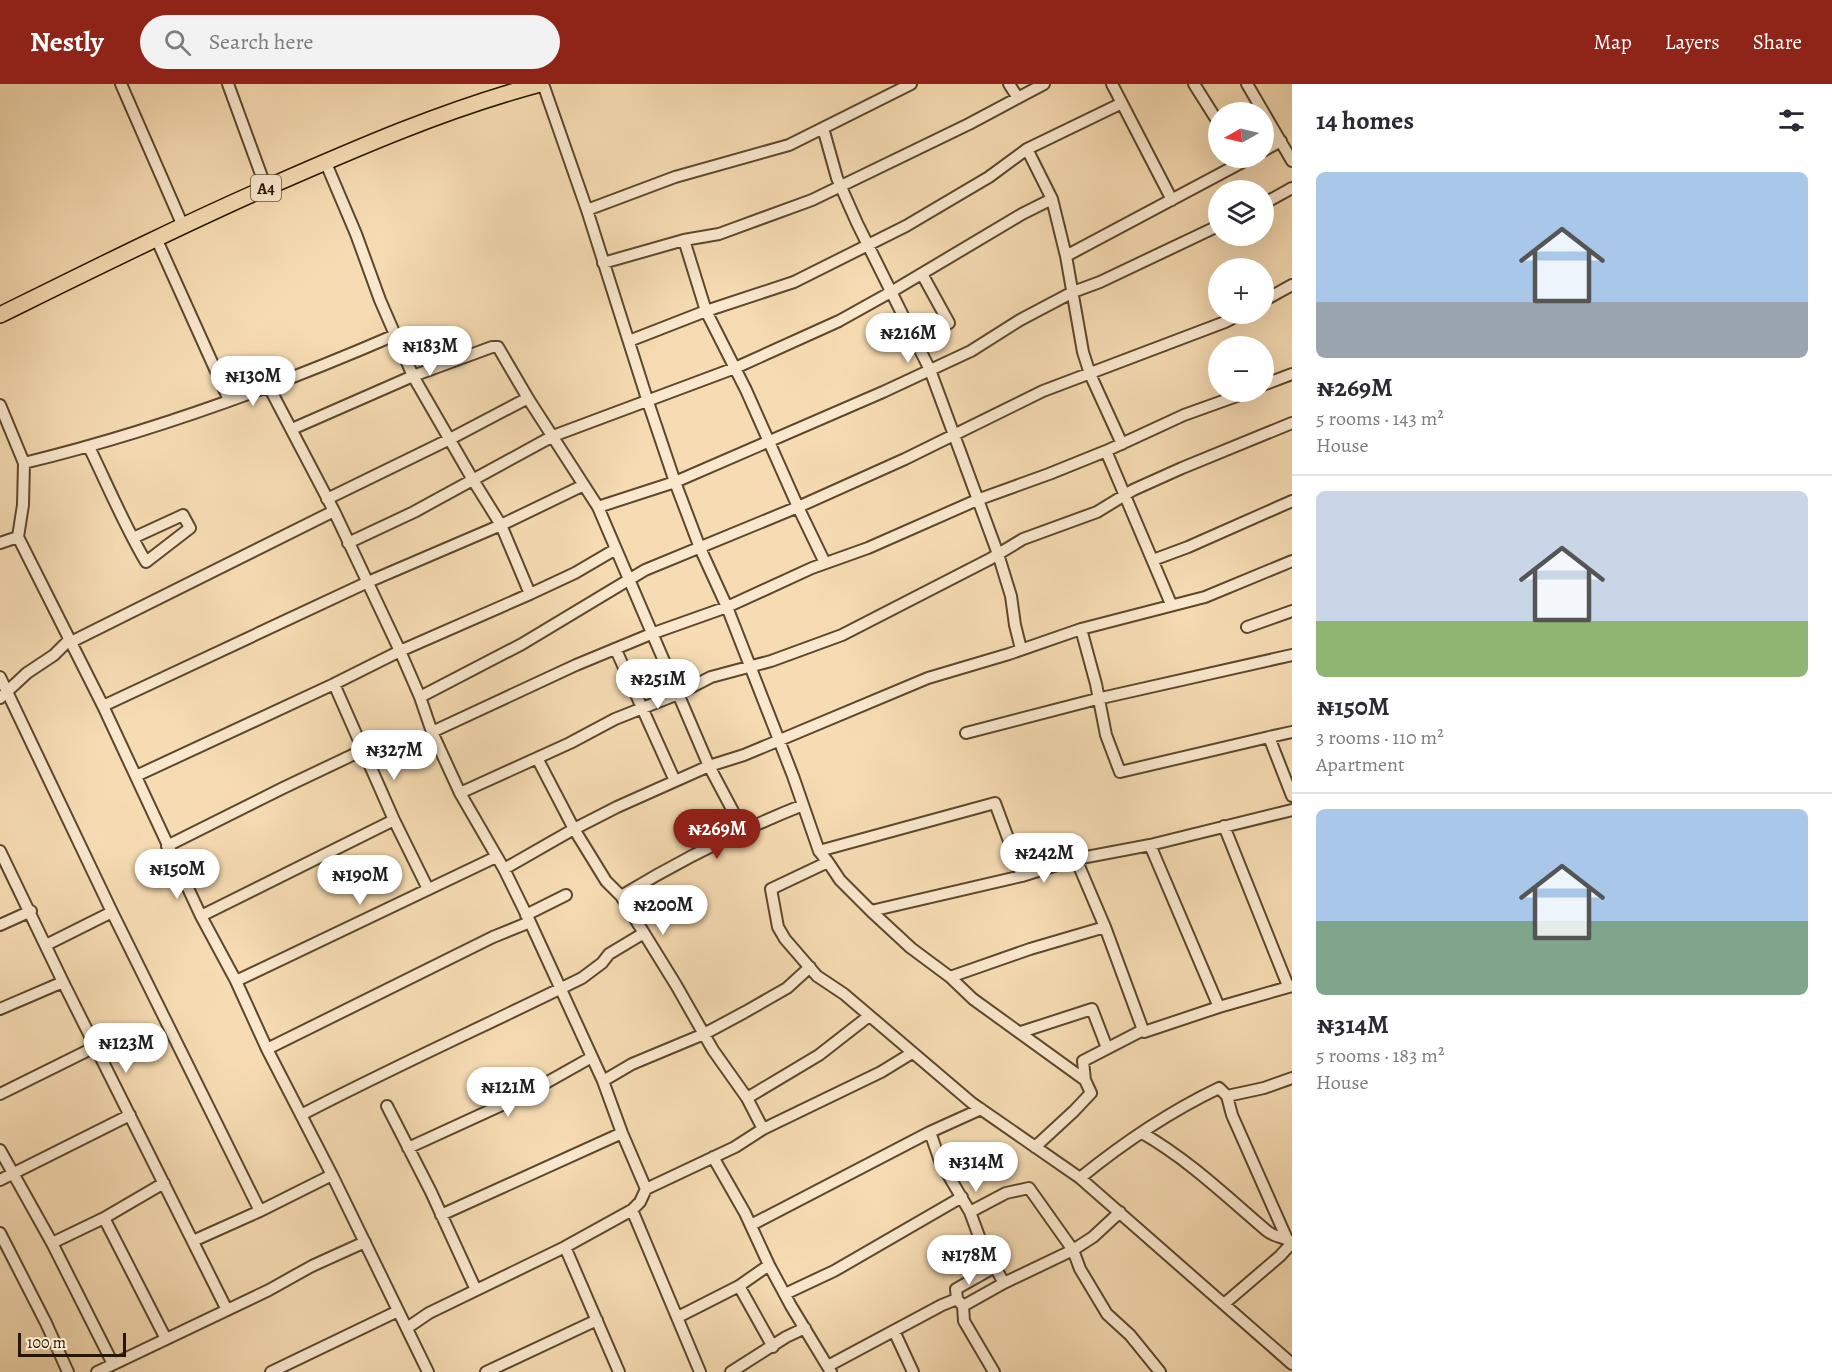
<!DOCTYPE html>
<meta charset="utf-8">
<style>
body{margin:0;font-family:Alegreya,serif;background:#f2f2f3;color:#2b2b33;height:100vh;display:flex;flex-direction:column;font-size:22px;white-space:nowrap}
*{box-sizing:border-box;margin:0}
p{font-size:20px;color:#7c7c81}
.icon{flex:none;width:33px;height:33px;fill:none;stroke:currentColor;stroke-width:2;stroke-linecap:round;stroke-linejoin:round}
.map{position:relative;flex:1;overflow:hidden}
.side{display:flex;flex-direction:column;background:#fff;width:540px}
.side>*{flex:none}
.needle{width:39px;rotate:262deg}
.controls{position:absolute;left:1208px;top:18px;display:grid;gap:12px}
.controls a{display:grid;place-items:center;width:66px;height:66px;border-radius:50%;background:#fff;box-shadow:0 6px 24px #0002;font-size:30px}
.scale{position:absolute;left:18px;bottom:15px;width:108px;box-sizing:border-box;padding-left:6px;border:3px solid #271600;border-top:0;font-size:16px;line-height:21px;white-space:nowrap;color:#271600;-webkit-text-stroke:4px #fae8ce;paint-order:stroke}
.price{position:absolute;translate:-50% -51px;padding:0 14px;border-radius:21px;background:#fff;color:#222;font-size:20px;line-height:39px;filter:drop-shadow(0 2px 3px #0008)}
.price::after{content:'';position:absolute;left:50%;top:36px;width:18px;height:14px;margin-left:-9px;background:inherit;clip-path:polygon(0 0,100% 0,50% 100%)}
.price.active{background:#8f2418;color:#fff}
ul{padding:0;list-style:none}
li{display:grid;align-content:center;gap:12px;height:318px;padding:0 24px}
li+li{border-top:2px solid #e1e1e2}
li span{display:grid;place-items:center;height:186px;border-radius:9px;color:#555}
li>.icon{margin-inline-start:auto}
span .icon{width:108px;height:108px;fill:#fffc;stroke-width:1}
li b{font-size:26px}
h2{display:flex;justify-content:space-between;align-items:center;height:72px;padding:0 24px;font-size:26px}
header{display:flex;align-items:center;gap:36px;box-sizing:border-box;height:84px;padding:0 30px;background:#8f2418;color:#fff}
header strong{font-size:28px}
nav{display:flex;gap:33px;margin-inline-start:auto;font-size:21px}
.search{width:420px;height:54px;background:#f2f2f3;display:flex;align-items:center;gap:15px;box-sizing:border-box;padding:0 21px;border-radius:33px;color:#7c7c81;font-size:22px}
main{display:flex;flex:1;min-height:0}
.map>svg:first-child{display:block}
</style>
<header>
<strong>Nestly</strong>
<div class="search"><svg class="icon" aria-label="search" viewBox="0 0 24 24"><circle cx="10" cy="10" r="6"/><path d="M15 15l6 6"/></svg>Search here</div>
<nav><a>Map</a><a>Layers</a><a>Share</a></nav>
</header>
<main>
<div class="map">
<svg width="1292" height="1288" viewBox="0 0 1292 1288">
<rect width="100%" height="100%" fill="#f7dcb3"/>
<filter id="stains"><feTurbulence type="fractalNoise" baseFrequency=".00333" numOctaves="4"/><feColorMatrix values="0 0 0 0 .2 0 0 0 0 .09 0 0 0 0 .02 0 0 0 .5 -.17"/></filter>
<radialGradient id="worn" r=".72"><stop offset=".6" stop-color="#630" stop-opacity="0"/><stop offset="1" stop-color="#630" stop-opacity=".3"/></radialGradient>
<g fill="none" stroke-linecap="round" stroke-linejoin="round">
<defs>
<path id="minor" d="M121 0 183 142
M228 0 266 104
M543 0 587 126 648 318 675 398 700 464 727 523 793 692 819 767 828 778 771 805 778 843 785 855 817 892 844 910 972 1019 1080 1094 1292 1280
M1009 0 1018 14
M1112 0 1172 116
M1194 0 1218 38
M1247 0 1292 77
M823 44 837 94 857 139 930 286 998 470 1011 512 1015 541 1021 565
M1027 65 1052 115 1066 172 1083 268 1090 290 1122 360
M1263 67 1281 57
M325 77 356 150 380 216 413 292 473 396 501 441 530 510
M1263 120 1292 104
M587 126 675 93 789 61 911 0
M156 154 229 316
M684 156 706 227 746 306 798 423 825 479
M1066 172 1250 74
M603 179 684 156 719 150 812 116 969 40 1044 0
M922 190 949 239
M1263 217 1292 201
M629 257 706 227 794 198 906 142 989 93 1027 65 1120 20
M1263 301 1292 290
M269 303 334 427 400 567 420 613 432 648 460 709 504 785 530 838 603 997 622 1049 646 1105
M0 321 24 379 23 421 18 453 103 622 201 832 236 897 267 965 332 1091 428 1288
M292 345 413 292 492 263H498L529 316 598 423 709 682 743 746
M89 363C108 402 124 441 146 478L190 444 183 431 133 454
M1106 367 1171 520
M24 379C152 348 275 303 395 251
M327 415 450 355 528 314
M598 423 675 398 883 308 971 267 1020 236 1073 208 1100 198 1218 142
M0 459 18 453
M348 459 414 428 553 352 735 284 839 237 891 208 1022 130 1052 115
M1153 476 1188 463 1292 417
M1247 543 1292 527
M1081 545 1096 600 1106 651 1120 688 1269 653 1292 712
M71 558 334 427
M616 566 675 697
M0 593 112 828 260 1127
M334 600 394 736 428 805
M420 613 522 560 645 486 798 423 905 375 1043 307 1225 238 1241 230
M0 614 27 589 54 571 69 556
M103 622 368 498 501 441 584 401
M432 648 576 581 651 550 727 523 812 484 868 464 977 416 1049 390 1106 367 1184 331 1248 308
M966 649 1097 615 1292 571
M1269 653 1292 648
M537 674 574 745 606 797 621 812 676 901 713 966 747 1014 763 1045
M136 692 334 600 400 567 530 510 575 489 616 465
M460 709 570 659 615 635 678 610 711 593 771 577 842 551 990 475 1023 455 1097 428 1133 406 1182 384 1292 339
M1224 742 1288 902
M1150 761 1219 923
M167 762 283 704 363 666
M0 767 63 898 227 1226
M819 767 995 719 1022 792
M1076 775 1105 843 1143 946
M828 778 840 796 871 827 1022 792 1076 775 1150 761 1292 726
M504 785 574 745 617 723 709 682 744 671 928 594 1009 570 1081 545 1205 513 1292 477
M621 812C679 777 740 746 803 721
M871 827 911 864 950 893 973 915 1085 996
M526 831 566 811
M201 832 394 736
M0 841 31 827
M46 861 112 828
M950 893 1030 865 1105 843
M236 897 496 773
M0 925 63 898
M1021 948 1092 925 1107 964
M267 965 493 853 530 838
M603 997 632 980 704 950 745 928 787 904 810 883
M0 1010 97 962
M1227 1012 1232 1031 1287 1155
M747 1014 819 971 869 932
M387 1022 431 1108 476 1206
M301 1031C393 983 489 940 582 894L602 879 609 870 644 849
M930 1048 940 1077 970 1128 980 1155 995 1183
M1142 1049C1189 1076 1226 1112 1267 1147 1274 1153 1284 1153 1292 1158
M1035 1063 1074 1027 1091 1009 1085 996 1083 977 1143 946 1144 948 1219 923 1292 902
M408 1064 528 1009 592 973
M0 1066 52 1159 113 1280
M713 1073 745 1129 769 1181 791 1222 831 1288
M1080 1094C1123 1059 1169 1028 1219 1004L1227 1012 1264 1004 1292 994
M0 1096 130 1031
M632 1126 700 1288
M970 1128 1006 1109 1029 1104 1073 1166 1080 1185 1107 1230 1130 1251 1160 1288
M441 1131 622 1049
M104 1134 166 1255
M751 1141 930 1048 981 1025
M0 1149 46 1239 68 1288
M193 1157 260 1127 332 1091
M52 1159 104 1134 164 1099
M565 1163 619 1288
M739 1202 769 1181
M785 1210 834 1187 962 1113
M957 1215 956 1205 995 1183 1004 1199
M1224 1220 1280 1172 1292 1159
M963 1222 964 1237 994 1288
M678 1233 739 1202 773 1263
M407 1244 429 1229 565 1163 632 1126 640 1118 646 1105 735 1063 763 1045 881 988 912 969
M894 1247 913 1288
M828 1282 942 1221 957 1215 963 1222 1004 1199 1073 1166 1093 1153 1120 1128
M97 1288 269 1206 312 1182 365 1158
M271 1288 398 1227
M486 1288 597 1236
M731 1288 786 1253 805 1244"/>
<path id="highway" d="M0 231C89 187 177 143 268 103 357 64 446 25 540 0"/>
</defs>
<use href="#minor" stroke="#5b482d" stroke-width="14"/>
<use href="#highway" stroke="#271600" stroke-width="18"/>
<use href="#minor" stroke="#fae8ce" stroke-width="10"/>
<use href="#highway" stroke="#f7dcb3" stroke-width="15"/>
</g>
<g text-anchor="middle" stroke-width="6" stroke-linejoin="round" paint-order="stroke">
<rect fill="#fae8ce" stroke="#66553e" stroke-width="1.5" x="251" y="91" width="30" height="26" rx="4.5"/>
<g font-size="16" font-weight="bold" fill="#271600">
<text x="266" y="110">A4</text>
</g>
</g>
<rect width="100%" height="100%" filter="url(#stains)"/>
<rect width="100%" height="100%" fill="url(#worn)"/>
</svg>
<div class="controls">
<a><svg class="needle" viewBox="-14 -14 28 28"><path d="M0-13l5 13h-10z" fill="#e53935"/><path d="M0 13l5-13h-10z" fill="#7c7c81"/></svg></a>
<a><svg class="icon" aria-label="layers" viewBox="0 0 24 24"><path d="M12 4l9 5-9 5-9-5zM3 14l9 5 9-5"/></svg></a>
<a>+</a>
<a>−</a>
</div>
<div class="scale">100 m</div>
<b class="price" style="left:908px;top:280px">₦216M</b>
<b class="price" style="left:430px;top:293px">₦183M</b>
<b class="price" style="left:253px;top:323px">₦130M</b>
<b class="price" style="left:658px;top:626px">₦251M</b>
<b class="price" style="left:394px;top:697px">₦327M</b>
<b class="price active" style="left:717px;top:776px">₦269M</b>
<b class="price" style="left:1044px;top:800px">₦242M</b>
<b class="price" style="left:177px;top:816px">₦150M</b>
<b class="price" style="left:360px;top:822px">₦190M</b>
<b class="price" style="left:663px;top:852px">₦200M</b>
<b class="price" style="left:126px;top:990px">₦123M</b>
<b class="price" style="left:508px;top:1034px">₦121M</b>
<b class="price" style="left:976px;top:1109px">₦314M</b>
<b class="price" style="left:969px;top:1202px">₦178M</b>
</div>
<section class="side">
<h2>14 homes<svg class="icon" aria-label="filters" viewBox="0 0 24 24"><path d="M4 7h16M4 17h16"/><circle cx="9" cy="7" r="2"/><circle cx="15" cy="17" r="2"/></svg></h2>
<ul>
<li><span style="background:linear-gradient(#a9c7e8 70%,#9aa5b1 0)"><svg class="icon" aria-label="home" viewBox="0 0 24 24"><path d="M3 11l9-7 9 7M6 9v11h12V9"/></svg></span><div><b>₦269M</b><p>5 rooms · 143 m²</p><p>House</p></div></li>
<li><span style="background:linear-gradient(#c9d6e8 70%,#8fb573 0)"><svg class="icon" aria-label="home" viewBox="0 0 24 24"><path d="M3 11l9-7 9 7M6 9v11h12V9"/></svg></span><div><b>₦150M</b><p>3 rooms · 110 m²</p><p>Apartment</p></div></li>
<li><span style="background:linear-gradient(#a9c7e8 60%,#7fa58c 0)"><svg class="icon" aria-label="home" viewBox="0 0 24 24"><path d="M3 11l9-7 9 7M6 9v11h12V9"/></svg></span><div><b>₦314M</b><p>5 rooms · 183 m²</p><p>House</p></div></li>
</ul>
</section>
</main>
